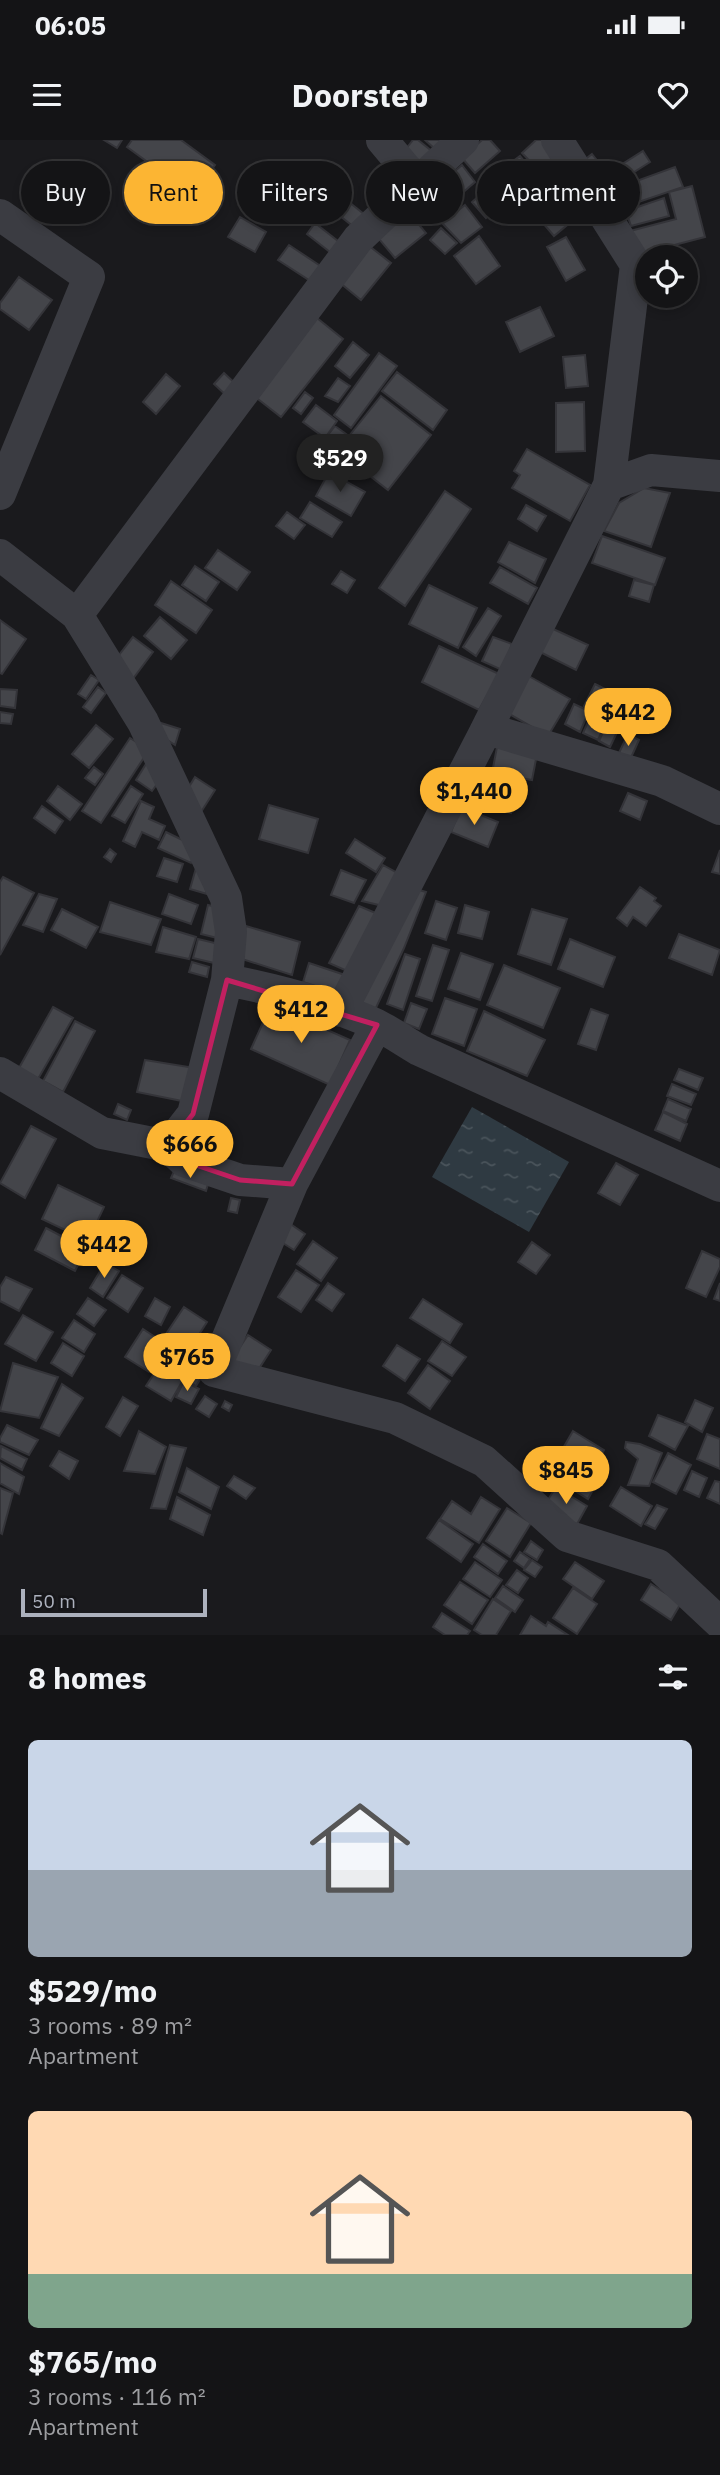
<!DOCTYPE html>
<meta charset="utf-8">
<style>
body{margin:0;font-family:"IBM Plex Sans",sans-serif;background:#212123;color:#f1f3f6;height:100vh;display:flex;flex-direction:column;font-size:26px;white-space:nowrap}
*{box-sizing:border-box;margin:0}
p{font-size:23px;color:#9d9ea1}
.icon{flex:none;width:38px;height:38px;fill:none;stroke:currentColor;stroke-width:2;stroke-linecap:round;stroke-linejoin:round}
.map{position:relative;height:1495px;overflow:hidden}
.sheet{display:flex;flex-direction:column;background:#141416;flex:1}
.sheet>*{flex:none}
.guide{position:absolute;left:21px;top:21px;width:679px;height:63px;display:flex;gap:14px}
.buttons{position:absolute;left:635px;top:105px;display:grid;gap:14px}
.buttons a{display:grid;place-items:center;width:63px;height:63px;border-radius:50%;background:#141416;box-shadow:0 4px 10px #0003,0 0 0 2px #333335;font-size:35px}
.scale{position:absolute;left:21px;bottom:18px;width:186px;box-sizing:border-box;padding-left:7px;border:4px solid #acb1bd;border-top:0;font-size:19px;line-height:24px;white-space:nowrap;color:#acb1bd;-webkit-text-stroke:5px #151518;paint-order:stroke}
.price{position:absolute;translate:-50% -60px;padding:0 16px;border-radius:24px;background:#fcb533;color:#111;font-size:23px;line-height:46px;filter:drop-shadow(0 2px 4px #0008)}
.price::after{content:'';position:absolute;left:50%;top:42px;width:21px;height:16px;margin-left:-10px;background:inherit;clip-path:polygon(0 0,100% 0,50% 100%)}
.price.active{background:#222;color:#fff}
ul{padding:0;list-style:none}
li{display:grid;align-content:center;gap:14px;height:371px;padding:0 28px}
li span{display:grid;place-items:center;height:217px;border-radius:10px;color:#555}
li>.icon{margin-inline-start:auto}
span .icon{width:126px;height:126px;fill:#fffc;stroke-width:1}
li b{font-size:30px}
h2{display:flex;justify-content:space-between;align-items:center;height:84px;padding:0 28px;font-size:30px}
.chip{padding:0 24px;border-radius:32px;background:#141416;box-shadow:0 4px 10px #0003,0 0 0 2px #333335;font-size:24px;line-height:63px}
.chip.active{background:#fcb533;color:#111}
.status{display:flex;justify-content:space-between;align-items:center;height:49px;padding:0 35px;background:#141416;direction:ltr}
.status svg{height:19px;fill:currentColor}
header{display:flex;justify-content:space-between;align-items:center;height:91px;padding:0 28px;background:#141416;font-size:32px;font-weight:800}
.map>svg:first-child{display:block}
</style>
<div class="status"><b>06:05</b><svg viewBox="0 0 49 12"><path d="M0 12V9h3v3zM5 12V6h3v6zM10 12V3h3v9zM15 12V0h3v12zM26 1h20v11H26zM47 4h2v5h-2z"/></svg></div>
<header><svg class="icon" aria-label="menu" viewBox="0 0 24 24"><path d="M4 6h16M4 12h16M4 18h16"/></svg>Doorstep<svg class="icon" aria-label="heart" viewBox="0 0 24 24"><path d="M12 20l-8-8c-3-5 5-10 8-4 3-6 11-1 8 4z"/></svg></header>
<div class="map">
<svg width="720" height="1495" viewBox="0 0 720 1495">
<defs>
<pattern id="water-ripples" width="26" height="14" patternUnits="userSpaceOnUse" patternTransform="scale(1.75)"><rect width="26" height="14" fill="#2f3a42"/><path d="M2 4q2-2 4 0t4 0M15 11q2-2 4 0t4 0" fill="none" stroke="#4a545b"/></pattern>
</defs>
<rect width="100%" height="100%" fill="#1a1a1d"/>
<path fill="url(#water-ripples)" d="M472 967 569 1022 529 1092 432 1037Z"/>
<path fill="#44454a" stroke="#343439" stroke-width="2" d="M104 0H122L117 8Z
M132 0H181L215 25 193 55 127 7Z
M413 0H418L433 12 424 24 405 10Z
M425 0H443L435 9Z
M482 0H490L500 11 475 33 462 18Z
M536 0H546L560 15 541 33 522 13Z
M643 11 650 22 623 39 616 28Z
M592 14 615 43 601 55 577 26Z
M520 16 537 37 508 60 491 38Z
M462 25 475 42 461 54 447 38Z
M675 27 683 47 612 71 606 52Z
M561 31 590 66 554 96 525 62Z
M446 39 458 55 425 81 412 65Z
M692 46 705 97 636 115 630 91 676 79 669 52Z
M487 49 500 65 486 78 472 62Z
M664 58 669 76 631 86 626 71Z
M349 62 370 79 360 92 339 75Z
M465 65 482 87 461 103 442 83Z
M405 68 426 93 395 118 374 93Z
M240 77 266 92 255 112 228 97Z
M315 83 343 105 335 116 307 94Z
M441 88 457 103 445 114 430 100Z
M479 96 500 126 476 144 454 116Z
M566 97 585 130 566 141 547 107Z
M289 105 322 127 312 142 278 120Z
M368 105 391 123 361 160 339 142Z
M19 137 52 160 29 190 0 169V163Z
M540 167 554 196 520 212 506 182Z
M317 178 343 199 281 277 254 256Z
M353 202 369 215 350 238 335 226Z
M379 213 397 226 351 288 334 275Z
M585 215 588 246 566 248 563 217Z
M397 232 447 270 433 290 382 251Z
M224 233 239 247 229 258 214 244Z
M166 234 180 246 156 274 143 262Z
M338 238 350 246 338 262 325 256Z
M305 252 313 258 301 274 293 268Z
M381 256 431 295 388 350 324 300 335 286 349 296Z
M584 262 585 311 556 312V263Z
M316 265 337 281 325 298 303 282Z
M527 309 590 345 570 381 512 348 520 335 514 331Z
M329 332 365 352 351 376 316 356Z
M644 348 670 353 651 407 604 391 619 363Z
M445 351 471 369 405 466 379 448Z
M310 362 342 382 332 397 300 378Z
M526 365 546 376 537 391 518 379Z
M287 372 305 385 294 399 276 386Z
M602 396 665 418 655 445 592 423Z
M509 402 546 419 535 443 498 422Z
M218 410 250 432 237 450 205 428Z
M195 426 219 442 206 461 182 445Z
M500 427 537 448 528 464 490 443Z
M341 431 355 440 347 453 332 444Z
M634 440 654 445 649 462 629 456Z
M171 441 212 470 196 493 155 465Z
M429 445 477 468 458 508 409 484Z
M488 468 501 476 476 516 463 507Z
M160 477 187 500 171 519 144 496Z
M0 480 26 499 2 534 0 533Z
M551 488 588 505 576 530 540 512Z
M133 497 153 512 132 540 112 524Z
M493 497 512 504 502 530 482 521Z
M439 506 499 534 479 570 422 542Z
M525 534 570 559 548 596 504 571Z
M91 535 99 540 86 559 78 554Z
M595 544 619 556 615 565 590 554Z
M98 547 106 553 91 573 83 567Z
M0 549 17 550 15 568 0 566Z
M589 556 613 568 609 578 584 566Z
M574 564 589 571 580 592 565 584Z
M0 572 13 574 11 584 0 583Z
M592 573 607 580 598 600 583 593Z
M609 579 621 584 610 607 599 601Z
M161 583 180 589 175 605 158 594Z
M96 585 113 599 89 628 72 614Z
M628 594 639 600 629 622 617 617Z
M130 598 149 610 101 683 82 671Z
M497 607 537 614 532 640 492 633Z
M146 624 163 636 152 651 136 640Z
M94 627 103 634 95 645 85 638Z
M483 635 521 648 511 673 474 660Z
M195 637 215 650 201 672 181 660Z
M58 646 82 664 70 680 47 661Z
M131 646 143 654 125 683 112 676Z
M628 653 647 661 640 680 620 671Z
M141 661 154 667 149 679 165 686 159 700 142 692 135 707 123 701Z
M269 665 318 679 308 713 259 699Z
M42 666 63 681 55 693 34 678Z
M461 667 498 682 488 707 451 692Z
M166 692 197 707 191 723 158 708Z
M355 699 385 718 376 732 346 713Z
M110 709 116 714 111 722 104 717Z
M720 710V734L712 732Z
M164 718 183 724 177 742 157 736Z
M198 721 207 754 190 749Z
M383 725 401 735 383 766 362 761Z
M341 730 366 740 354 763 331 755Z
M3 737 34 753 0 815V742Z
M640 747 656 758 654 761 661 766 646 786 633 777 627 786 617 778Z
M412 748 426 752 404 808 374 872 355 861Z
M39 754 57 759 43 792 23 785Z
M169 754 198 765 191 784 162 774Z
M436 761 457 768 446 800 425 793Z
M110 762 161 779 151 805 100 792Z
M208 765 221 768V799L201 794Z
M465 765 489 772 482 799 458 793Z
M359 766 378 774 347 831 329 823Z
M62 769 98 787 86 808 51 790Z
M532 769 567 779 551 825 518 814Z
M246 786 300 802 292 835 236 817Z
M163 787 196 797 189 819 156 812Z
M679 794 720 810 712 835 669 818Z
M198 799 219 804 214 823 193 818Z
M570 799 615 817 603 847 558 829Z
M433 805 449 810 432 861 416 856Z
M461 813 493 824 480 860 448 849Z
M405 814 420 819 403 870 387 864Z
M192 822 209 827 207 837 189 832Z
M309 823 348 836 342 855 303 842Z
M504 825 560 848 543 888 487 865Z
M445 858 477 869 464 906 432 894Z
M411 863 427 869 419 889 404 883Z
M271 865 350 900 330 945 251 909Z
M53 867 73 878 38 939 19 928Z
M591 869 608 875 596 910 578 904Z
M484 871 545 900 527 936 467 911Z
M75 881 95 891 63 952 43 941Z
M145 920 195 928 187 962 137 952Z
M679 929 703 938 698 950 674 940Z
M672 944 696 954 691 965 667 956Z
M668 959 691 969 686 981 663 971Z
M118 964 131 970 127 980 114 974Z
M663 972 687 984 680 1001 655 990Z
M31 986 56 999 25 1058 0 1043Z
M616 1023 638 1035 620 1065 598 1053Z
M175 1029 209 1041 206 1051 171 1038Z
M58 1045 104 1067 88 1101 42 1079Z
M231 1058 240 1060 237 1073 228 1071Z
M289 1083 305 1094 294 1110 278 1100Z
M46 1088 86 1109 75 1131 35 1110Z
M313 1101 337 1118 321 1141 297 1124Z
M532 1102 550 1115 536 1134 518 1122Z
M702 1111 720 1119V1127L706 1157 686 1148Z
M105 1123 119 1131 103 1157 90 1148Z
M296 1130 319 1145 301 1172 278 1157Z
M122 1135 143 1148 128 1172 107 1158Z
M6 1137 32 1149 19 1171 0 1161V1147Z
M328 1143 344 1154 332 1171 316 1160Z
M720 1143V1161L714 1159Z
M88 1158 106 1170 94 1186 77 1174Z
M155 1158 170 1167 161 1185 145 1176Z
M423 1159 462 1184 450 1203 410 1178Z
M184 1167 207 1182 189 1210 166 1194Z
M23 1175 53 1192 36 1221 5 1204Z
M74 1180 95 1194 84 1212 62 1198Z
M143 1189 167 1205 149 1232 125 1217Z
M248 1195 271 1210 253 1238 230 1222Z
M442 1201 466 1217 452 1236 428 1221Z
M63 1203 84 1216 72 1236 51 1223Z
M172 1205 208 1227 196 1246 160 1224Z
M397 1205 420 1219 405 1241 383 1226Z
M13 1223 58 1237 39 1278 0 1271Z
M428 1225 450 1241 430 1269 408 1253Z
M159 1226 183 1240 171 1261 146 1246Z
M184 1241 199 1249 191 1264 176 1257Z
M62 1244 83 1258 59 1296 41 1288Z
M205 1256 217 1264 209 1277 196 1269Z
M123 1257 138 1266 120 1296 106 1287Z
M695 1260 713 1268 702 1292 685 1282Z
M225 1261 232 1265 229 1271 222 1267Z
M658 1275 688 1286 675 1310 649 1296Z
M7 1285 38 1300 29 1315 0 1302V1298Z
M139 1291 166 1307 155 1334 124 1331Z
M573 1291 604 1310 593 1331 562 1310Z
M707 1294 720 1299V1329L697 1319Z
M626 1302 640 1304 662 1313 649 1346 628 1345 638 1319 625 1308Z
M170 1305 186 1308 166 1369 151 1368Z
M1 1306 27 1319 22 1330 0 1318Z
M59 1311 78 1321 69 1339 50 1326Z
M668 1313 691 1325 676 1354 653 1342Z
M568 1320 599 1339 588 1359 556 1339Z
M0 1323 24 1337 19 1354 0 1343Z
M187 1328 219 1347 211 1369 179 1352Z
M692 1331 707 1338 699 1357 684 1350Z
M234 1336 255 1348 246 1359 227 1346Z
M715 1341 720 1342V1364L707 1358Z
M556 1347 587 1366 576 1386 544 1366Z
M621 1347 652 1366 641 1386 610 1366Z
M0 1348 13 1353 2 1394 0 1393Z
M177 1357 210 1375 203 1395 170 1379Z
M481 1357 500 1369 479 1403 440 1379 452 1361 471 1374Z
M657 1365 667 1369 655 1389 645 1384Z
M507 1368 531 1383 510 1417 486 1401Z
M439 1380 473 1404 461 1422 427 1398Z
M531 1401 543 1410 537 1420 524 1412Z
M483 1404 507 1421 498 1434 474 1417Z
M520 1412 530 1419 524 1428 514 1421Z
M532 1420 542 1427 535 1437 524 1430Z
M475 1422 502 1440 490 1457 463 1439Z
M575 1422 604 1441 592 1459 563 1439Z
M517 1430 528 1438 518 1453 506 1445Z
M460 1442 488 1460 472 1484 444 1465Z
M651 1444 681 1463 671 1480 641 1460Z
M503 1446 523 1460 515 1472 495 1458Z
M573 1448 597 1464 577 1494 553 1478Z
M493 1459 511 1471 496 1495H482L474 1490Z
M442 1473 470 1491 467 1495H445L433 1487Z
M531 1476 546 1486 548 1482 568 1495H520Z"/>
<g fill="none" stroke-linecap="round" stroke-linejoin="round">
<path stroke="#3b3c42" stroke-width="32" d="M382 0 418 43
M557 0 636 125 609 345
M0 75 89 137 0 354
M0 415 77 475 143 582 226 758 231 792 227 840
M77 475 358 99 463 0
M487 589 662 641 720 669
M341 871 483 596 609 345 651 330 720 336
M0 933 102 993 168 1006 193 974 227 840C277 850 330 863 377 885 391 892 405 902 419 910L720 1046
M168 1006 184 1021 240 1040 292 1044 214 1231 395 1278 484 1321 567 1396 658 1425 720 1483
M292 1044 377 885"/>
</g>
<path fill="none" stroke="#c12060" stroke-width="5" stroke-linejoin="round" d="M227 840 377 885 292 1044 240 1040 184 1021 168 1006 193 974Z"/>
</svg>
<div class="buttons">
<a><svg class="icon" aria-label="locate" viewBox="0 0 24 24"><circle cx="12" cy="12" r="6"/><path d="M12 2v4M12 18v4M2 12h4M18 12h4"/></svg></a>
</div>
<div class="scale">50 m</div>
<b class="price active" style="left:340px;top:354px">$529</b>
<b class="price" style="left:628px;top:608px">$442</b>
<b class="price" style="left:474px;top:687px">$1,440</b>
<b class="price" style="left:301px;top:905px">$412</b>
<b class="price" style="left:190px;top:1040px">$666</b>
<b class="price" style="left:104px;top:1140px">$442</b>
<b class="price" style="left:187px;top:1253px">$765</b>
<b class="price" style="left:566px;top:1366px">$845</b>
<div class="guide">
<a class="chip">Buy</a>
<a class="chip active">Rent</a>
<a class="chip">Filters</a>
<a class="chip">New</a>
<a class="chip">Apartment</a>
</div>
</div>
<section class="sheet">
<h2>8 homes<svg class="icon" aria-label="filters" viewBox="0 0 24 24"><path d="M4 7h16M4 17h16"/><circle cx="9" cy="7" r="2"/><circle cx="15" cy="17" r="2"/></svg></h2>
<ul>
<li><span style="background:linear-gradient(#c9d6e8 60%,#9aa5b1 0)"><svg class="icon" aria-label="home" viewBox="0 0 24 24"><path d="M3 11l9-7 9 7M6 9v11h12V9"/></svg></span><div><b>$529/mo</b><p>3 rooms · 89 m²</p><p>Apartment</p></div></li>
<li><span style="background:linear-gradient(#ffd9b3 75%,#7fa58c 0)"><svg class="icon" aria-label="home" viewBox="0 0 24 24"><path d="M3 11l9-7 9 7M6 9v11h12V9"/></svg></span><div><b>$765/mo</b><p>3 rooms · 116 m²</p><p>Apartment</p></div></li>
</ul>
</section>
